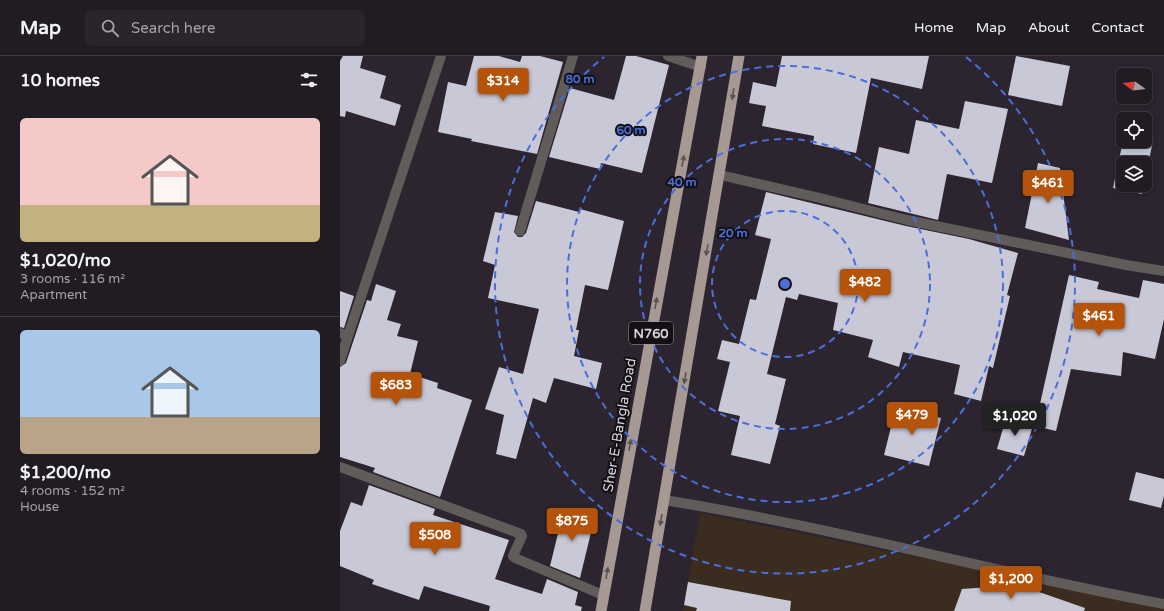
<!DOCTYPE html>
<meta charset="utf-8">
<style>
body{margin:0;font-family:"Varela Round",sans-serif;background:#29252b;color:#f1f3f6;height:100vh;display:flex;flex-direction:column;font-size:15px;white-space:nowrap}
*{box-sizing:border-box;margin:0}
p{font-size:13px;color:#a2a1a6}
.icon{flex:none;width:22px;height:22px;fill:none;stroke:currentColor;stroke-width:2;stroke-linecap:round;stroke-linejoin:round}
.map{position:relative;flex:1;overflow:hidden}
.panel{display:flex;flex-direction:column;background:#211c23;width:340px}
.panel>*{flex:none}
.needle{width:26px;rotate:284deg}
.buttons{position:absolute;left:776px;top:12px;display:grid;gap:8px}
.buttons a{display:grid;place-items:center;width:36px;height:36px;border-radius:6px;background:#211c23;box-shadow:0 2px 6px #0003,0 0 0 1px #3e3a41;font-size:20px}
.price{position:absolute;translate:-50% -34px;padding:0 9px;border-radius:4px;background:#b45309;color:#fff;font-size:13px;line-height:26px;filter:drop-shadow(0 1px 2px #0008)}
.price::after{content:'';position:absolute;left:50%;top:24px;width:12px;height:9px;margin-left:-6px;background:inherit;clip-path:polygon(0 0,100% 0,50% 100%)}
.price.current{background:#222;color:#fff}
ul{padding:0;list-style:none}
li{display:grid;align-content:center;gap:8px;height:212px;padding:0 20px}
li+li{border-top:1px solid #3e3a41}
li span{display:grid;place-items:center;height:124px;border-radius:6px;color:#555}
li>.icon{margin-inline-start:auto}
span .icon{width:72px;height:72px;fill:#fffc;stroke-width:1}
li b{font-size:17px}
h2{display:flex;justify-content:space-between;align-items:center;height:48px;padding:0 20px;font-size:17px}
header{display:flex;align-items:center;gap:24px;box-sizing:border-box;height:56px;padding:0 20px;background:#211c23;border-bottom:1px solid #3e3a41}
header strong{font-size:19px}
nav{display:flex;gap:22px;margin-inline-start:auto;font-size:14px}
.search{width:280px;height:36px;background:#29252b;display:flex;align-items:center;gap:10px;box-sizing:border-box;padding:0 14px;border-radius:6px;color:#a2a1a6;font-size:15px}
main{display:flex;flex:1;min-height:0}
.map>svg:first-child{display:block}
</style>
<header>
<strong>Map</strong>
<div class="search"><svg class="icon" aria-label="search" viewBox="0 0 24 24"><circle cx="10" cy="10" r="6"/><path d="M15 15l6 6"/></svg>Search here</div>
<nav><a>Home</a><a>Map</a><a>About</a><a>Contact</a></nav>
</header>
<main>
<section class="panel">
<h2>10 homes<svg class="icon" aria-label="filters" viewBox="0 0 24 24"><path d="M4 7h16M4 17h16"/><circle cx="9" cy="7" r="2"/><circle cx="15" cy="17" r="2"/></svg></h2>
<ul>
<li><span style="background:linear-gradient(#f6c9c9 70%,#c2b280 0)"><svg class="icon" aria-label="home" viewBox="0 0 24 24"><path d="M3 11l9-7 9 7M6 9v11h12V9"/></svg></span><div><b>$1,020/mo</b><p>3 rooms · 116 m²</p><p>Apartment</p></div></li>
<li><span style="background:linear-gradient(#a9c7e8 70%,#b9a48a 0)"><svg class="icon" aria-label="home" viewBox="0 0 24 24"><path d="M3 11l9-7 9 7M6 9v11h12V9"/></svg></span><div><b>$1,200/mo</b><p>4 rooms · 152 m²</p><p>House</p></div></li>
</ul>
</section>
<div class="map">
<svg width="824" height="555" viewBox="0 0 824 555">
<rect width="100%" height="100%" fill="#2c252f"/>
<path fill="#3b2c20" d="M360 457 824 551V555H343Z"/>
<path fill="#c8c8d6" d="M3 0H23L20 12 46 20 40 42 61 49 55 70 6 55 5 61 0 60V5Z
M134 0H159L180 6 182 0H200L223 6 197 98 131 85 132 83 98 76 108 26 126 30Z
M286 0H296L329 9 302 117 261 107 260 113 209 101 230 32 274 44Z
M442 0H589L582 33 531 22 516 97 473 88 474 80 422 70 426 50 409 47 413 26 436 31Z
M676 0 730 10 722 50 668 39Z
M625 45 668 53 652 127 607 118 598 164 528 147 539 91 569 98 576 64 619 73Z
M783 85H813L805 123V107H783V129H804L802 138 773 132Z
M698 107 720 112 729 184 685 172Z
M426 136 566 170 629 183 678 197 667 239 670 240 653 312 649 310 641 345 614 338 620 309 563 296 559 311 528 301 533 284 493 274 498 247 459 238 457 244 446 241 427 318 446 323 435 368 440 370 430 408 391 399 400 360 378 355 390 306 377 303 382 284 399 288 410 243 416 244 431 183 415 179Z
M196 145 239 156 240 153 284 165 268 234 245 229 236 274H239L234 300 262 307 256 333 214 322 206 347 193 342 176 403 156 398 164 359 145 353 159 311 183 318 199 253 148 242 155 209 143 205 155 156 178 160 174 176 178 181H182L186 177Z
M729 219 759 226 757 233 799 242 803 224 824 228V263L815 303 783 296 781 320 731 313 716 375 695 370Z
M36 228 56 235 47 264 61 268 57 280 78 285 70 318 98 327 97 332 132 344 100 441 33 416 35 412 0 401V311L6 307 27 244 31 245Z
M0 235 14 240 4 272 0 271Z
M556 351 601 362 589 410 544 399Z
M666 362 693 369 684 400 657 393Z
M796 416 824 423V440L821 452 789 444Z
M29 429 95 453 93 459 169 484 155 523 202 538 207 523 238 536 235 549 242 551 241 555H149L150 550 84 530 79 544 32 528 34 524 0 510V475L11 446 22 450Z
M224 453 255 460 240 522 210 510Z
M348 526 451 545 450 555H356L357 552 344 549Z
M679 529 745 552 744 555H614L622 533Z"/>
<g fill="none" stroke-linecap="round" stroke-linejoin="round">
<path stroke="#615b59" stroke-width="10" d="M328 0 361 11
M380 119 480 142 567 164 786 209 824 215
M180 175 233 0
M0 277 8 280 0 305
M8 280 101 0
M0 411 181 478 182 480 173 500 175 502 263 539
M324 444C492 471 657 517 824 548"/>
<path stroke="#a69892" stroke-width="11" d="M261 555 362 0
M305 555 399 0"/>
</g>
<defs><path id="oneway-solid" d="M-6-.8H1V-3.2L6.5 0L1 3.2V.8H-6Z"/></defs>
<g fill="#5c5453">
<use href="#oneway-solid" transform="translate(393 38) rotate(99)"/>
<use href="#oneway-solid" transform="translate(343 105) rotate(-79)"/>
<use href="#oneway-solid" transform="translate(367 194) rotate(100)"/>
<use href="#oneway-solid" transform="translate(316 247) rotate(-80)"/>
<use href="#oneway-solid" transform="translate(345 322) rotate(100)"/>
<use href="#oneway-solid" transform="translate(290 389) rotate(-80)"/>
<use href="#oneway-solid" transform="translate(321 464) rotate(100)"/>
<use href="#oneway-solid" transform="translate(267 517) rotate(-80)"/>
</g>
<g fill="none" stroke="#4b6fd8" stroke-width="2" stroke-dasharray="7 5">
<circle cx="445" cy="228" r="73"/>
<circle cx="445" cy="228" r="145"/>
<circle cx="445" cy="228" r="218"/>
<path d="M626 1A290 290 0 1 1 264 1"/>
</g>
<g text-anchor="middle" stroke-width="4" stroke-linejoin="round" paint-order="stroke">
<rect fill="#121014" stroke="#9b989d" stroke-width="1" x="289" y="266" width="44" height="22" rx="3"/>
<g font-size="13" font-weight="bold" fill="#d6d2d8">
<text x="311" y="282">N760</text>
</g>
<g font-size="14" fill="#d6d2d8" stroke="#121014">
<text transform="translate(279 369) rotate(-80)" y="5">Sher-E-Bangla Road</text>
</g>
</g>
<circle cx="445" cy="228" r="6" fill="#4b6fd8" stroke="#121014" stroke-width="2"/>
<g font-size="12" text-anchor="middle" font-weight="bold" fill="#4b6fd8" stroke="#121014" stroke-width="4" stroke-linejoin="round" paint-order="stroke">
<text x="240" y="27">80 m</text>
<text x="291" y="78">60 m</text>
<text x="342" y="130">40 m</text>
<text x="393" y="181">20 m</text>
</g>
</svg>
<div class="buttons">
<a><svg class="needle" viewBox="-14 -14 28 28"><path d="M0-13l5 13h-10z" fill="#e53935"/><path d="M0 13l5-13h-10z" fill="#a2a1a6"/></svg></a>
<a><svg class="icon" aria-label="locate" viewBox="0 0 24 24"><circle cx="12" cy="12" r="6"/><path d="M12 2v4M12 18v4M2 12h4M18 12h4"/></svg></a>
<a><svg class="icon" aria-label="layers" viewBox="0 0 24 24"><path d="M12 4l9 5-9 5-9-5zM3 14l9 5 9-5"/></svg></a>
</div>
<b class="price" style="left:163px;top:46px">$314</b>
<b class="price" style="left:708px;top:148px">$461</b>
<b class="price" style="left:525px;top:247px">$482</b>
<b class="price" style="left:759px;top:281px">$461</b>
<b class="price" style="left:56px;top:350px">$683</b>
<b class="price" style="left:572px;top:380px">$479</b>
<b class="price current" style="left:675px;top:381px">$1,020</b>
<b class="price" style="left:232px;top:486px">$875</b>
<b class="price" style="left:95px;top:500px">$508</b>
<b class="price" style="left:671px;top:544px">$1,200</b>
</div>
</main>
